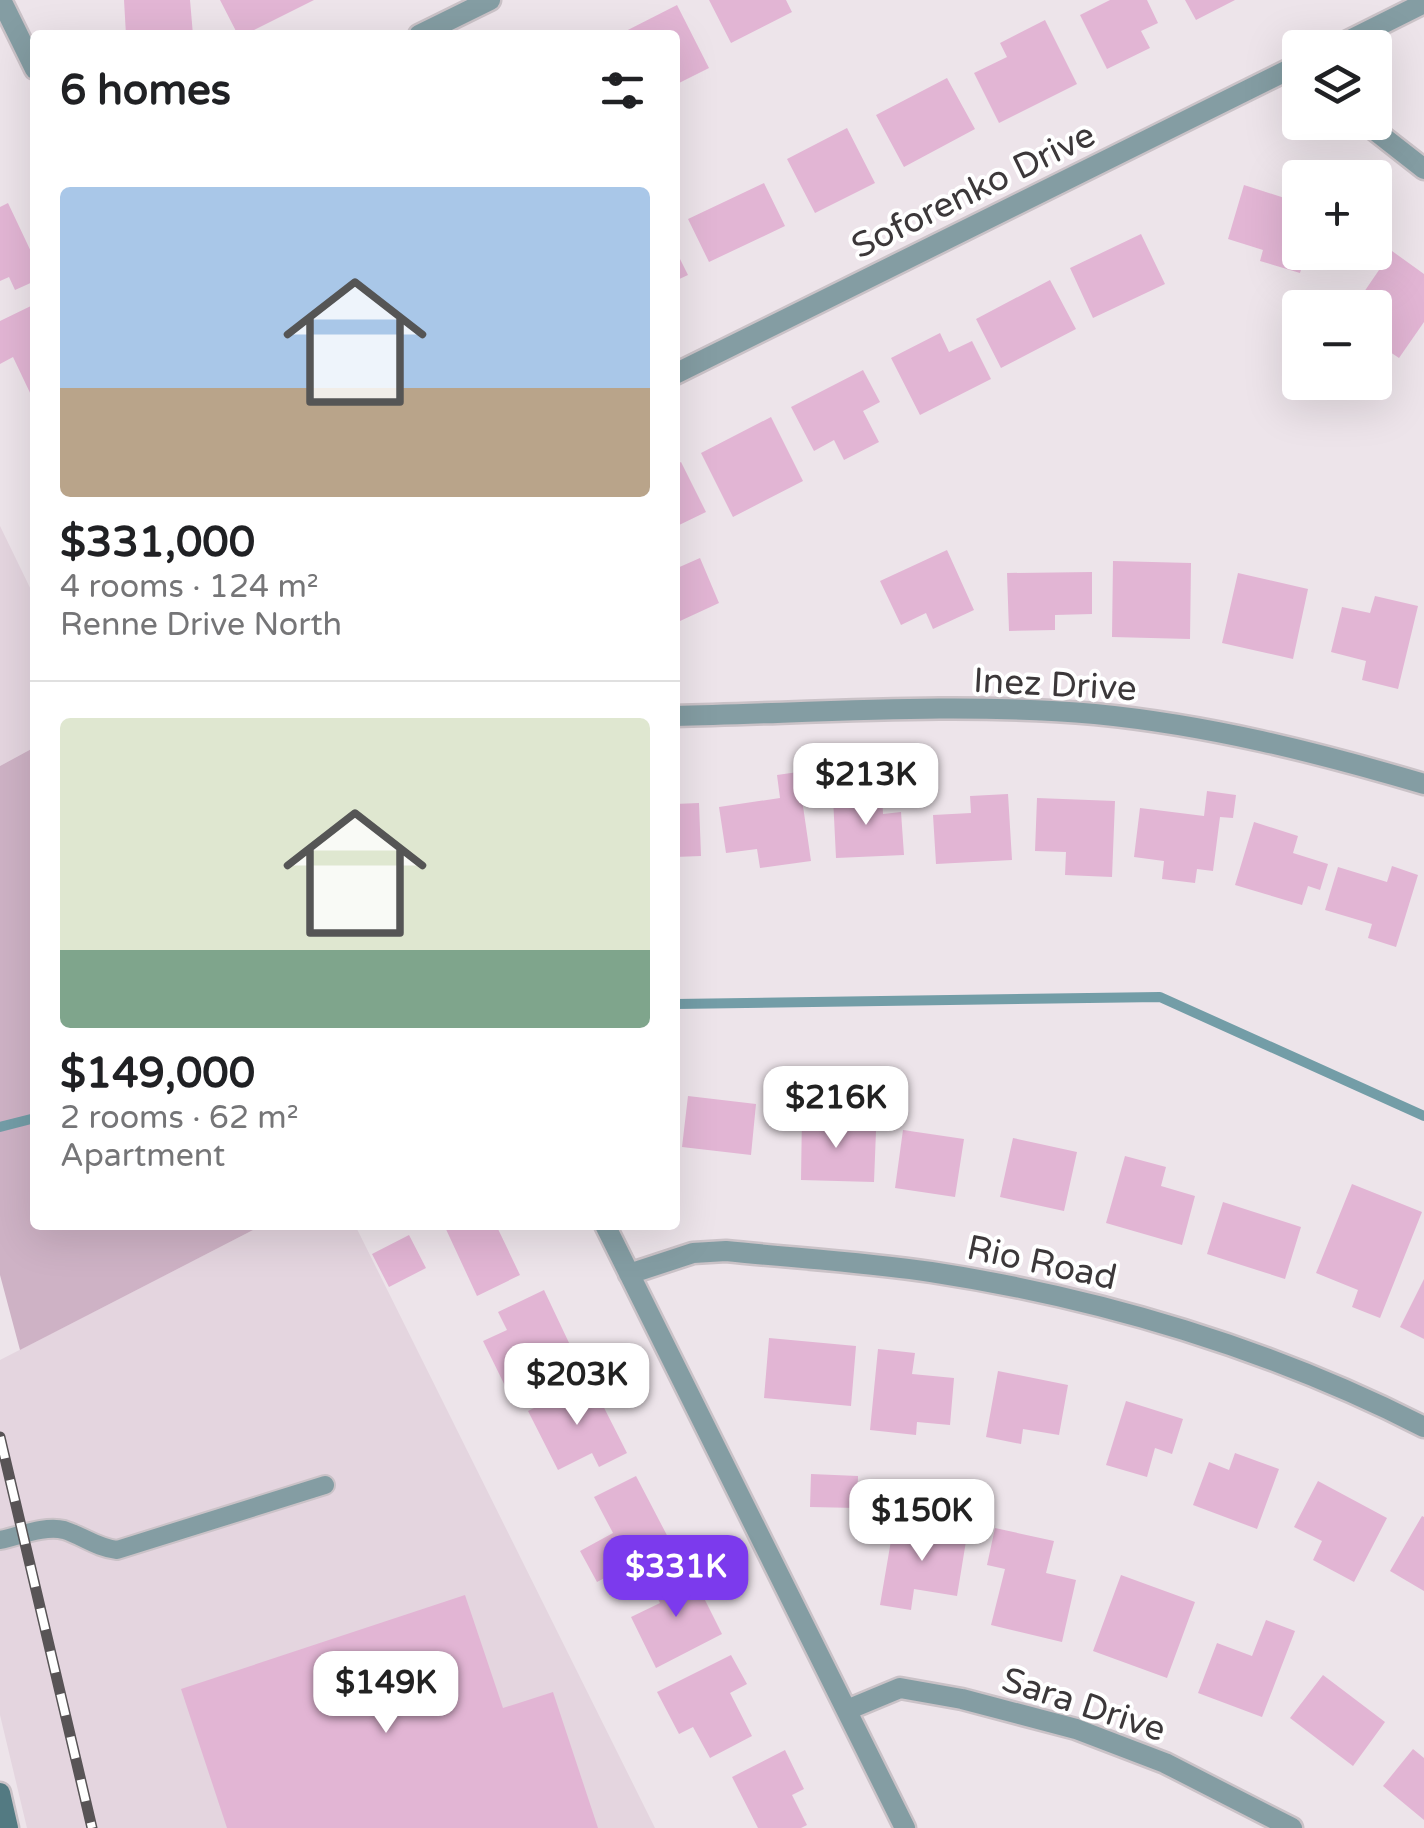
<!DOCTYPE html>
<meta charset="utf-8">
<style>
body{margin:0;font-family:"Varela Round",sans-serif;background:#f6f6f6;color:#202124;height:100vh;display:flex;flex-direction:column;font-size:38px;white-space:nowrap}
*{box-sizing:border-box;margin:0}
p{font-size:32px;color:#757577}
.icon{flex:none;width:55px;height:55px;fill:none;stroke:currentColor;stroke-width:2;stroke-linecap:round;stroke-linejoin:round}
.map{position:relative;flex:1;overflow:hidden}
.drawer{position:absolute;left:30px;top:30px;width:650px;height:1200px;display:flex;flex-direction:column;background:#fff;border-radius:10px;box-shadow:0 10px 40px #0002}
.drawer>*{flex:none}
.controls{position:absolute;left:1282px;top:30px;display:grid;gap:20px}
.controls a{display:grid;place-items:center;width:110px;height:110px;border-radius:10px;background:#fff;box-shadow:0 10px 40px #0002;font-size:50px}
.price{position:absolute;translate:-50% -85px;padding:0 22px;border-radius:20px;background:#fff;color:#222;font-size:32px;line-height:65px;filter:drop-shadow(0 2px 5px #0008)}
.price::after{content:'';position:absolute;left:50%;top:60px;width:30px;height:22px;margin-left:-15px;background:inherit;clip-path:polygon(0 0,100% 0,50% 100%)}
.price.on{background:#7c3aed;color:#fff}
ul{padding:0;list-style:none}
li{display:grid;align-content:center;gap:20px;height:530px;padding:0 30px}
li+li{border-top:2px solid #e0e0e0}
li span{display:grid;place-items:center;height:310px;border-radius:10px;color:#555}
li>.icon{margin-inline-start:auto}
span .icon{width:180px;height:180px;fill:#fffc;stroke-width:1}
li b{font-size:42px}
h2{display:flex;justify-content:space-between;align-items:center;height:120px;padding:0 30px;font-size:42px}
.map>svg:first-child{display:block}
</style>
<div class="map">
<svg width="1424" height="1828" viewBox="0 0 1424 1828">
<rect width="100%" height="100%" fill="#ede4ea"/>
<path fill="#e4d5df" d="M0 526 35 598V747L0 766Z
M263 1225H355L655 1828H27L0 1715V1360Z"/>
<path fill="#ceb2c5" d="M35 747V1225H263L20 1350 0 1275V766Z"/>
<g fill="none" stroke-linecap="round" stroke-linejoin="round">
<path stroke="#739da7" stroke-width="10" d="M675 1004 1160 997 1424 1116
M0 1127 35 1118"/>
</g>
<path fill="#e2b5d4" d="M124 0H190L193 35H126Z
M220 0H314L244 35H238Z
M709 0H786L792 12 731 43Z
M1110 0H1147L1158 23 1141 31 1150 48 1107 69 1080 15Z
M1185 0H1235L1196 20Z
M677 5 709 68 675 85V35H618Z
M1045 20 1077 84 999 123 974 73 1007 57 1000 43Z
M947 78 975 129 904 167 876 115Z
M847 128 875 183 815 213 787 159Z
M764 183 785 226 709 262 688 219Z
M1244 185 1300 203V252H1306L1300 273 1260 261 1263 250 1228 239Z
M8 203 35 260V281L15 290 9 277 0 281V207Z
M1141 234 1165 284 1093 318 1070 268Z
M675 249 688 275 675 281Z
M1392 251 1424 274V322L1399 358 1375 342V315L1383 305 1364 292Z
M1050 280 1076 329 1001 368 976 319Z
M35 304V396L32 397 13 357 0 364V321Z
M940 333 949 352 972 341 991 379 920 415 891 358Z
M863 370 880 402 863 411 879 442 844 460 834 440 814 451 791 407Z
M771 417 803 481 733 517 701 453Z
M681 462 706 512 675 527V465Z
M947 550 974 610 933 629 926 613 901 625 880 581Z
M700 558 719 603 680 621 675 610V569Z
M1113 561 1191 563 1190 639 1112 637Z
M1092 572V614L1055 615V630L1009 631 1007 573Z
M1238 573 1308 589 1293 659 1222 643Z
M1375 596 1418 606 1398 689 1362 680 1366 661 1331 652 1342 607 1370 613Z
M798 772 811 861 760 868 757 849 726 853 719 807 780 798 777 775Z
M1207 791 1236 795 1233 818 1220 817 1213 871 1197 869 1195 883 1162 879 1164 861 1134 857 1140 808 1204 816Z
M1008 794 1012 860 936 864 933 815 971 813 970 796Z
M882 795 883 814 901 812 904 855 836 858 833 797Z
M1037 798 1115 801 1112 877 1065 875 1066 852 1035 851Z
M699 803 701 856 675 857V804Z
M1254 822 1298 836 1293 853 1328 864 1320 890 1308 886 1302 905 1235 885Z
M1392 866 1418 875 1396 947 1368 938 1372 924 1325 910 1338 867 1387 882Z
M688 1096 756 1104 751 1155 682 1147Z
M802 1114H841L840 1130 876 1131 874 1182 801 1180Z
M903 1130 964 1139 955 1197 895 1188Z
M1013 1138 1077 1152 1064 1211 1000 1197Z
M1125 1156 1166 1167 1161 1186 1195 1196 1182 1245 1106 1223Z
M1352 1184 1422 1212 1380 1318 1352 1307 1358 1290 1316 1273Z
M1223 1202 1301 1227 1285 1279 1207 1254Z
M444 1225H507L498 1229 520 1275 477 1296Z
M409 1235 426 1268 389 1287 372 1254Z
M1424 1279V1339L1400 1327Z
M544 1290 579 1364 510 1396 483 1341 507 1330 498 1312Z
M769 1338 856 1346 851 1406 764 1398Z
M878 1349 915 1353 912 1374 954 1378 950 1425 917 1422 916 1435 870 1430Z
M998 1371 1068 1385 1059 1435 1023 1429 1021 1444 986 1437Z
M590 1380 627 1453 599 1467 592 1453 558 1470 528 1411Z
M1126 1401 1183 1419 1172 1454 1155 1448 1147 1477 1106 1465Z
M1235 1453 1279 1469 1257 1529 1193 1505 1209 1462 1229 1470Z
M811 1474 858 1476 857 1508 810 1507Z
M636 1476 671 1543 597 1582 580 1551 613 1533 594 1497Z
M1318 1481 1387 1518 1354 1582 1313 1560 1322 1541 1294 1527Z
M1422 1516 1424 1517V1591L1390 1571Z
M894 1523 967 1535 957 1596 914 1589 911 1610 880 1605Z
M995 1528 1054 1541 1046 1573 1076 1580 1062 1642 991 1625 1005 1569 987 1565Z
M689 1568 722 1634 656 1668 631 1617 660 1603 652 1587Z
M1121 1575 1195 1602 1167 1678 1093 1651Z
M465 1595 503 1708 553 1692 598 1828H227L181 1689Z
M1266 1620 1295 1631 1262 1717 1198 1693 1217 1643 1252 1656Z
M731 1655 747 1684 730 1693 752 1736 710 1758 693 1727 679 1734 657 1692Z
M1323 1675 1385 1722 1353 1766 1290 1718Z
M1413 1749 1424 1758V1820L1383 1786Z
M785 1750 804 1789 792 1795 807 1825 801 1828H758L732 1777Z"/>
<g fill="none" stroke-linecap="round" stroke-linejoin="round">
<defs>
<path id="lane" d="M0 1540C19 1536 45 1525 64 1530 83 1536 97 1548 117 1550L325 1485"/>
<path id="street" d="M1 0 35 69
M419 35 490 0
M1334 48 1424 3
M1364 122 1424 169
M675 374 1300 64
M675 716C814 713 957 702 1095 714 1208 725 1316 752 1424 784
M605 1225 905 1828
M629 1274 693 1253 726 1251C794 1258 864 1262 931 1272 1101 1298 1271 1349 1424 1427
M847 1710 900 1688 962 1699 1076 1729 1165 1763 1292 1828"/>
<path id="secondary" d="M0 1793 8 1828"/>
</defs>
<use href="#lane" stroke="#cac2c7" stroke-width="22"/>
<use href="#street" stroke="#cac2c7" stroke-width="25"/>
<use href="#secondary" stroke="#cac2c7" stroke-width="25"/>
<use href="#lane" stroke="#849da3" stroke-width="18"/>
<use href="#street" stroke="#849da3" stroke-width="20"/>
<use href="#secondary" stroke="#537a82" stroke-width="20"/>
<defs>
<path id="rail" d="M0 1437 92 1828"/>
</defs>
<use href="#rail" stroke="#585456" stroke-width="11"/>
<use href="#rail" stroke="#fff" stroke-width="8" stroke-dasharray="22" stroke-linecap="butt"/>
</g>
<g text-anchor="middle" stroke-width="8" stroke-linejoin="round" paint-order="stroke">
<g font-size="35" fill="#3c383a" stroke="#fff">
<text transform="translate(973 190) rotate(-26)" y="12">Soforenko Drive</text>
<text transform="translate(1055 684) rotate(3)" y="12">Inez Drive</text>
<text transform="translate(1042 1262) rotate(12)" y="12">Rio Road</text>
<text transform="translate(1084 1704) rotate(18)" y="12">Sara Drive</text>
</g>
</g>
</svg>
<div class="controls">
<a><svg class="icon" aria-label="layers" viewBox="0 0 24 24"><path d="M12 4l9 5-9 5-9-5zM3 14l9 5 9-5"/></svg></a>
<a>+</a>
<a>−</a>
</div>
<b class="price" style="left:866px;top:828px">$213K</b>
<b class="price" style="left:836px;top:1151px">$216K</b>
<b class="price" style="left:577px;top:1428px">$203K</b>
<b class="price" style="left:922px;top:1564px">$150K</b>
<b class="price on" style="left:676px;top:1620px">$331K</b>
<b class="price" style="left:386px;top:1736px">$149K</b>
<section class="drawer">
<h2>6 homes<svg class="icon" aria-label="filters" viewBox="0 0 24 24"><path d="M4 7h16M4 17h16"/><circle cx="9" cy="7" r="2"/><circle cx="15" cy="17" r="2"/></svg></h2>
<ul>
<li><span style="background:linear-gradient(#a9c7e8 65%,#b9a48a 0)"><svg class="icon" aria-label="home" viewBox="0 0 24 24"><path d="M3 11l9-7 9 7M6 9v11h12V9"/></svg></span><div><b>$331,000</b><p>4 rooms · 124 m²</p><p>Renne Drive North</p></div></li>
<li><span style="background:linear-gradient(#dfe7d0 75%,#7fa58c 0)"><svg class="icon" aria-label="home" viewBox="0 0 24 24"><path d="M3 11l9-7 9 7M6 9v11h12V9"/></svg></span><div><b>$149,000</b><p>2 rooms · 62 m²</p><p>Apartment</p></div></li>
</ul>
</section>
</div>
